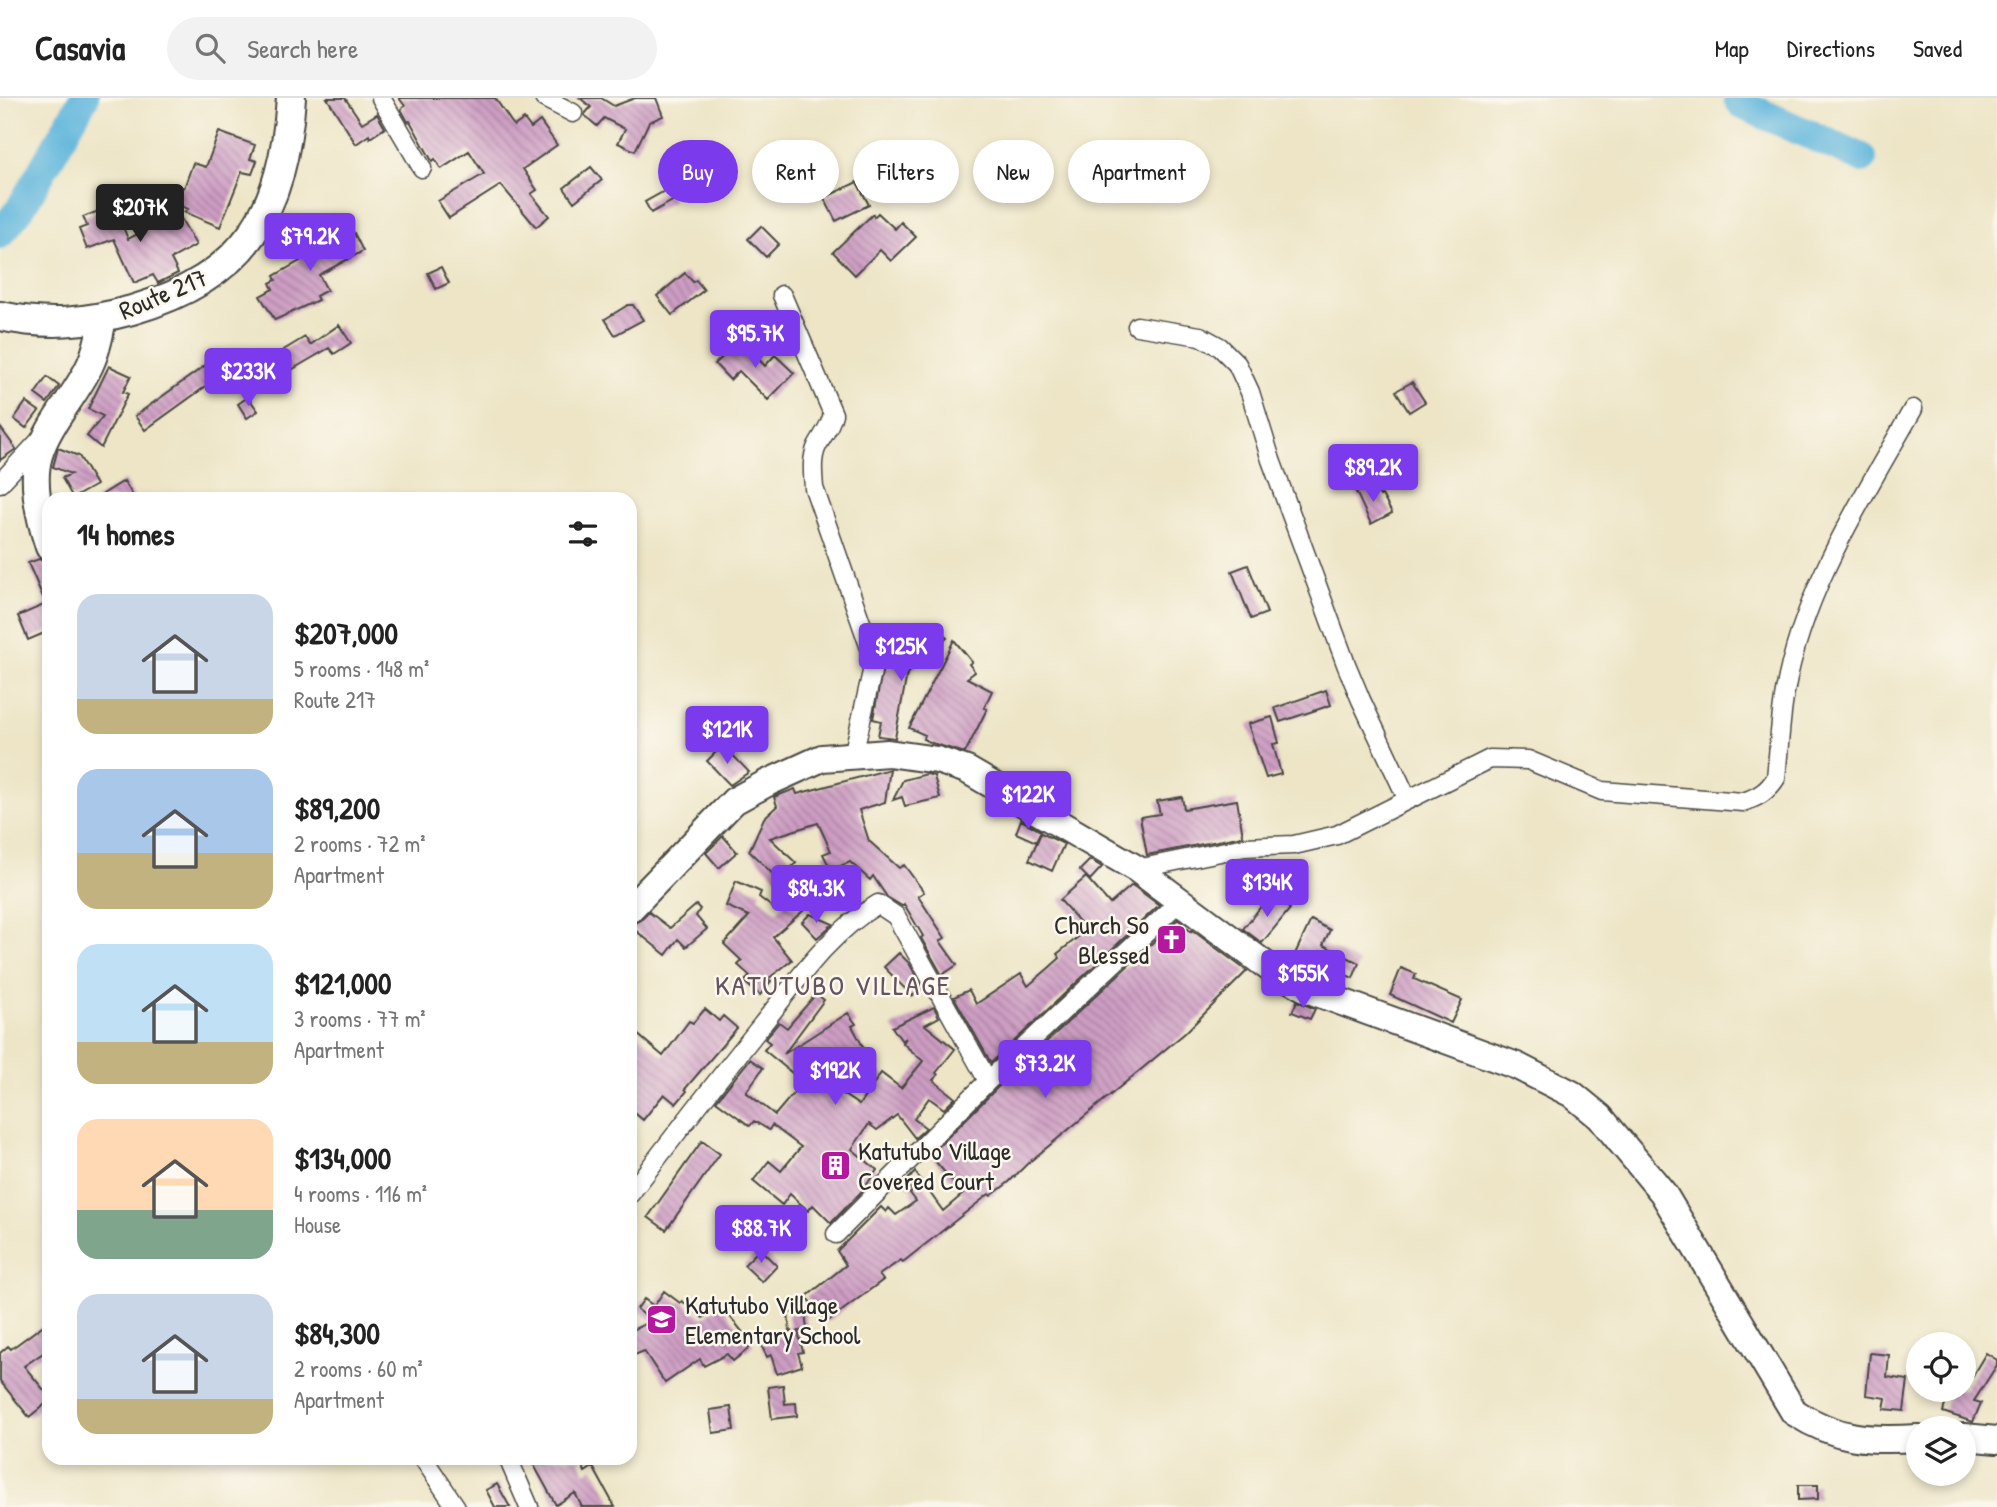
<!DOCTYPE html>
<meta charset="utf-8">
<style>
body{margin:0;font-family:"Patrick Hand",sans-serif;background:#f2f2f2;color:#222;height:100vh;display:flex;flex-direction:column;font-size:26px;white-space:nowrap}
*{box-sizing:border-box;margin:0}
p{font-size:23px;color:#767676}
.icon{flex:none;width:38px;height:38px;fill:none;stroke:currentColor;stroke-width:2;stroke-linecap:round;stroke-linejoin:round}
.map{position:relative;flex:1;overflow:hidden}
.panel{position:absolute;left:42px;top:394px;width:595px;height:973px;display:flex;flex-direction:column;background:#fff;border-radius:21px;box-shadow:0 4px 10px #0003}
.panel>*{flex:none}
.hud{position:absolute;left:658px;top:42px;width:665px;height:63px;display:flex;gap:14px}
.fabs{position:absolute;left:1906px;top:1234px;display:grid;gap:14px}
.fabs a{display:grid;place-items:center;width:70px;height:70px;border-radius:50%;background:#fff;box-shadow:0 4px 10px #0003;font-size:35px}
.price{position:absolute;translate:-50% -60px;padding:0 16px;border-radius:7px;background:#7c3aed;color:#fff;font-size:23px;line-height:46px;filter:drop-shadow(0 2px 4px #0008)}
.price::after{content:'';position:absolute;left:50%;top:42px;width:21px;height:16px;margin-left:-10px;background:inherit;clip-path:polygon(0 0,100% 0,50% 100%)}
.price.active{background:#222;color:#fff}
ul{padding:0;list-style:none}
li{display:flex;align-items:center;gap:21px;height:175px;padding:0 35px}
li span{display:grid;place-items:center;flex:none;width:196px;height:140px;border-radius:21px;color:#555}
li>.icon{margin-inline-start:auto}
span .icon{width:84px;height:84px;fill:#fffc;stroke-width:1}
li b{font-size:30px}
h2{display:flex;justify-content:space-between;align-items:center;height:84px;padding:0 35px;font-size:30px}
.pill{padding:0 24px;border-radius:32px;background:#fff;box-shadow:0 4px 10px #0003;font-size:24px;line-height:63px}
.pill.active{background:#7c3aed;color:#fff}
header{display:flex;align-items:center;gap:42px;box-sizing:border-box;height:98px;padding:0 35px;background:#fff;border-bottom:2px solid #e0e0e0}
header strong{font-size:33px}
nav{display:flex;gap:38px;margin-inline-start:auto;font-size:24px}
.search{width:490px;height:63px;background:#f2f2f2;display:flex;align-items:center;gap:18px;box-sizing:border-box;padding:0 24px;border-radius:38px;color:#767676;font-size:26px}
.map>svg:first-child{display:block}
</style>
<header>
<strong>Casavia</strong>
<div class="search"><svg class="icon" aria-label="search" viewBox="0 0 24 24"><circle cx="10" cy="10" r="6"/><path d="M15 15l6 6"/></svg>Search here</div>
<nav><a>Map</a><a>Directions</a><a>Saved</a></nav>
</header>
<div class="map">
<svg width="1997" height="1409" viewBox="0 0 1997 1409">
<defs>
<pattern id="building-back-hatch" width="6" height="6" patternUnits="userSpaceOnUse" patternTransform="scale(1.75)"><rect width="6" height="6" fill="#cd9dc3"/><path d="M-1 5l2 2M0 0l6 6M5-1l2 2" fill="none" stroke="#a7809f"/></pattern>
</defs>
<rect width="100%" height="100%" fill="#fbf7ec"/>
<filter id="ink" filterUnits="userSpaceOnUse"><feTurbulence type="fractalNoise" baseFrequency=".0143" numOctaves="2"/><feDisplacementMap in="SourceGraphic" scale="14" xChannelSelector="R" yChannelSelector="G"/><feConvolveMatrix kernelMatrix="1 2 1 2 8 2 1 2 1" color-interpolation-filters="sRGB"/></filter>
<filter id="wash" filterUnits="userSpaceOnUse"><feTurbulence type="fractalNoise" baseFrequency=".00686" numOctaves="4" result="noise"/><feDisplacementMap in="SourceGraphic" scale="28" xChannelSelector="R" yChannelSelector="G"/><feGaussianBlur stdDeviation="1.57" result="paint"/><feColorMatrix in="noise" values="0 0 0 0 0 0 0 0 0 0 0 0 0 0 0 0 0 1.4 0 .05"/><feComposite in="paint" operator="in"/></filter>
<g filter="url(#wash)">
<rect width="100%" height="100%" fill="#ede5c6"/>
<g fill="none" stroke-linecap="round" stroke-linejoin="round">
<path stroke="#5fb6dc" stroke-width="30" d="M1738 0 1743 7 1862 60
M0 136 20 111 84 0"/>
</g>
<g id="blocks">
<path fill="url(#building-back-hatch)" d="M327 0H345L362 25 377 16 385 30 370 40 369 37 356 46Z
M399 0H495L514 28 524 21 531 30 540 23 557 47 523 71 537 92 531 96 549 118 536 129 501 87 449 120 438 103 484 76 469 53 441 71 435 61 432 63 410 23 408 24 401 11 405 8Z
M580 0H601L614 8 635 0H656L663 18 649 24 635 53 618 45 625 31 604 20 597 28 584 17 591 9Z
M219 34 255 47 250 61 257 63 252 76 242 74 220 129 184 114 188 111 170 103 177 87 184 90 193 65 206 69Z
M591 69 602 82 574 104 564 90Z
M857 84 869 107 836 123 824 100Z
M668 91 674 102 651 115 645 104Z
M114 107 128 141 153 128 155 131 179 117 196 147 171 161 178 175 158 185 153 177 134 185 114 141 87 151 79 131 87 128 83 119Z
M878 115 895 131 901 124 916 139 891 163 880 152 855 177 833 154 873 116 874 119Z
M337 125 344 139 354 135 363 153 319 177 327 192 316 198 318 202 275 222 260 198 273 191 270 185 276 182 274 178 300 163 296 156 326 141 322 132Z
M761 128 779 146 766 159 748 141Z
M441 169 449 185 436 191 428 175Z
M685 175 693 184 696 182 704 192 672 217 657 198Z
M628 207H633L643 222 615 237 605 221Z
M339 227 351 245 334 256 329 250 288 274 277 256 305 239 310 247Z
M740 242 765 268 775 257 794 275 768 302 739 273 730 282 715 266Z
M217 259 227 273 145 332 135 318Z
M109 268 131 278 123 294 128 296 101 350 87 338 103 318 88 311Z
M47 279 59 288 47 305 35 296Z
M1412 284 1425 304 1409 314 1396 293Z
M248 299 258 313 247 320 238 306Z
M26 304 39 313 26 330 14 321Z
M0 329 16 351 0 362Z
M58 350 79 358 96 387 73 400 62 380 71 376 53 369Z
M124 383 135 401H95Z
M1373 385 1380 398 1382 397 1392 415 1371 426 1356 394Z
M39 461 43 463 49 477V533L28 542 18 518 46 506 28 465Z
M1248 467 1267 515 1251 521 1232 473Z
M936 529 947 540 907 576 895 640 878 638 881 623 873 621 883 568H893Z
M954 542 972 564 969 566 975 574 967 580 992 593 984 610 987 611 965 655 932 645 923 641 925 637 909 630Z
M1326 592 1331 607 1280 624 1275 610Z
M1272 619 1279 645 1273 646 1281 676 1266 680 1248 626Z
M723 647 749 674 730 687 707 663Z
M890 671 885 704 859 712 869 743 899 770 904 767 924 794 918 798 945 840 940 843 957 867 942 877 921 840 923 838 904 806 902 808 887 799 873 778 870 782 850 764 831 772 823 756 831 753 818 725 770 740 796 765 779 782 749 753 764 720 777 708 774 699 795 691 797 696Z
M927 676 934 678 940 700 905 708 902 699 893 702 903 682Z
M1182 699 1184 711 1237 702 1243 738 1147 757 1140 719 1160 716 1157 703Z
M1021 722 1041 733 1036 744 1016 735Z
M1041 735 1064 746 1052 773 1029 762Z
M723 738 737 754 719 770 706 755Z
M1090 762 1102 769 1090 782 1080 772Z
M1086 779 1110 806 1132 787 1159 807 991 965 954 899 969 892 976 906 1021 876 1028 888 1050 869 1060 860 1057 856 1082 836 1080 835 1085 830 1060 802Z
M736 783 761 794 759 799 777 813 786 805 803 813 773 839 792 862 768 881 771 883 760 897 744 884 750 878 738 867 742 863 724 846 749 818 726 808Z
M1271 796 1290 811 1262 845 1243 831Z
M696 807 700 811 696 818 707 831 686 849 678 841 666 857 630 828 641 822 649 814 670 830Z
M810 816 833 826 817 840 802 824Z
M1178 821 1191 834 1192 832 1247 873 1185 935 1027 1066 1009 1084 991 1098 989 1096 903 1164 901 1162 879 1177 883 1182 827 1224 806 1199 846 1167 837 1153 881 1109 886 1114 889 1110 896 1117 916 1103 910 1095 913 1093 905 1085 915 1074 943 1113 963 1096 930 1057 996 991Z
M1311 822 1330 832 1323 847 1359 865 1353 880 1315 864 1313 868 1294 858Z
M899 855 909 865 923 890 912 898 884 869Z
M1401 870 1416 876 1414 881 1462 902 1451 925 1390 897Z
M816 896 824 902 784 956 848 915 856 926 852 928 869 960 857 966 856 962 820 981 859 1007 881 975 901 990 923 963 907 949 903 945 906 940 902 943 892 929 934 909 939 919 925 927 955 951 936 975 938 977 933 982 955 1000 944 1011 929 1000 914 1021 926 1030 915 1040 897 1017 877 1032 869 1026 852 1051 877 1072 862 1093 831 1125 813 1107 808 1113 790 1096 782 1107 753 1083 769 1063 781 1073 801 1049 772 1027 769 1032 754 1023 750 1028 716 1003 750 961 763 970 746 994 775 1017 803 984 764 952 770 945 765 941 779 924 787 930Z
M1297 903 1315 911 1310 921 1292 914Z
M705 911 719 923 723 918 737 930 685 991 687 993 676 1006 664 996 643 1022 630 1011V930L663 958 689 923 693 925Z
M702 1043 720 1056 666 1132 648 1119Z
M760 1151 777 1168 762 1184 744 1167Z
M664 1193 680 1205 682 1203 703 1220 720 1206 753 1247 733 1263 727 1256 704 1268 700 1261 665 1285 644 1253 630 1259V1233L652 1223 637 1211 644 1201 654 1208Z
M805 1213 807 1232 798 1233 803 1254 798 1255 802 1268 777 1276 771 1257 767 1259 761 1247 793 1233 790 1234 788 1215Z
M49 1223V1251L24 1268 49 1298V1303L29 1319 0 1283V1255L8 1248 11 1251Z
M1870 1255 1889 1257 1887 1279 1908 1282 1904 1313 1884 1311 1886 1300 1866 1297Z
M1986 1255 1997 1262V1267L1974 1303 1981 1305 1973 1324 1943 1314 1949 1292H1964Z
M783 1287 785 1306 796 1305 797 1318 772 1321 768 1289Z
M731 1309 734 1332 713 1335 710 1312Z
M530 1360H579L585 1374 593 1369 615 1409H582L575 1395 556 1407Z
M497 1386 510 1409H495L486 1392Z
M1798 1387H1818V1401L1798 1402Z"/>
</g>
</g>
<g filter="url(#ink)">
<use href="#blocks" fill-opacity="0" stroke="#484742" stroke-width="2"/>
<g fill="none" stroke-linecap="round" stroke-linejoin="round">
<defs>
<path id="street" d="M381 0 422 70
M544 0 573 15
M782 197 833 316C830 329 823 337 817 348 811 361 813 376 814 390L871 553 872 574 853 658
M1137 228 1200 238 1220 249 1237 266 1250 294 1271 362 1346 566 1361 602 1407 700
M0 385 42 340
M1137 771 1245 749 1294 747 1337 737 1490 661 1528 662 1602 693 1743 704C1758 699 1767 694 1776 680 1779 651 1780 622 1785 594 1803 491 1863 400 1913 311
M630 1096C673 1039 716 984 761 928 796 884 829 835 878 806L896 818 988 983
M836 1136 988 983 1179 804
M423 1360 456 1409
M508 1360 529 1409"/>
<path id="secondary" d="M49 449C40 422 31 384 39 357 49 324 75 299 90 267 97 252 100 236 103 220
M630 811 734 703 767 685 822 660 888 655 937 662 967 672 1137 771 1271 871 1309 892 1517 968 1572 996 1600 1019 1663 1095 1794 1314C1837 1342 1869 1343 1918 1340
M1964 1339 1997 1342"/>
<path id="primary" d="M0 218C48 228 84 225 132 212 246 179 283 115 291 0"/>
</defs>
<use href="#street" stroke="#484742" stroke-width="21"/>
<use href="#secondary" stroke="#484742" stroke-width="30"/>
<use href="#primary" stroke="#484742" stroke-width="32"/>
<use href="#street" stroke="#fff" stroke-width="18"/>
<use href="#secondary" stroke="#fff" stroke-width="26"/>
<use href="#primary" stroke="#fff" stroke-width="28"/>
</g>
</g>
<defs>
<symbol id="church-square" viewBox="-11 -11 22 22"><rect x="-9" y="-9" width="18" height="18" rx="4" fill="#b5179e" stroke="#fbf7ec"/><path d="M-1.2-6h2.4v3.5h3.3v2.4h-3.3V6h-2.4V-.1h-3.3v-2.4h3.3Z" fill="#fff"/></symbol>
<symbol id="building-square" viewBox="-11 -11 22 22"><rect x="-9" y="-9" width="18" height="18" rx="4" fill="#b5179e" stroke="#fbf7ec"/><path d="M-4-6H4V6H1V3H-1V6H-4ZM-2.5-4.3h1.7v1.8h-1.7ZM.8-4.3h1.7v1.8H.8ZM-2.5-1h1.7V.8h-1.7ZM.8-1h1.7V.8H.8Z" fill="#fff"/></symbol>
<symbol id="school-square" viewBox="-11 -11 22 22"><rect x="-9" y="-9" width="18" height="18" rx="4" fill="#b5179e" stroke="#fbf7ec"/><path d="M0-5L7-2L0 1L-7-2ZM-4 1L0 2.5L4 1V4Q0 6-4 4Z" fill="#fff"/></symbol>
</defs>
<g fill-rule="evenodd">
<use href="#church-square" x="1154" y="824" width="35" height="35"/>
<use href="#building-square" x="818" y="1050" width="35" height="35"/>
<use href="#school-square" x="644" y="1204" width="35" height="35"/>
</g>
<g text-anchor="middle" stroke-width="5" stroke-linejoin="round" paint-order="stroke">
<g font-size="26" fill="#2b2b2b" stroke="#fbf7ec">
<text transform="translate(163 196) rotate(-23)" y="9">Route 217</text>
</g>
<g font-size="26" fill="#2b2b2b" stroke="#fbf7ec" text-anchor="start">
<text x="1149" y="836" text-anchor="end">Church So<tspan x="1149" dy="30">Blessed</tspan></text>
<text x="858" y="1062">Katutubo Village<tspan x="858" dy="30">Covered Court</tspan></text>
<text x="685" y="1216">Katutubo Village<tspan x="685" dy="30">Elementary School</tspan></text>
</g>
<g font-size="28" letter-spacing="2" fill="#645360" stroke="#fbf7ec">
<text x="833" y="897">KATUTUBO VILLAGE</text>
</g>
</g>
</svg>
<div class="fabs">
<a><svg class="icon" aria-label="locate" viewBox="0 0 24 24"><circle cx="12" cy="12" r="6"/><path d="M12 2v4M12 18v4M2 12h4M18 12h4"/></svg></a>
<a><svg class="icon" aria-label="layers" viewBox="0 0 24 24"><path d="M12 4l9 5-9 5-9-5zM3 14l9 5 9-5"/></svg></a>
</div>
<b class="price active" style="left:140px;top:146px">$207K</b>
<b class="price" style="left:310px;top:175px">$79.2K</b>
<b class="price" style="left:755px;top:272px">$95.7K</b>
<b class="price" style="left:248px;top:310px">$233K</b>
<b class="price" style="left:1373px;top:406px">$89.2K</b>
<b class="price" style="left:901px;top:585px">$125K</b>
<b class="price" style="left:727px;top:668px">$121K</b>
<b class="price" style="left:1028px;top:733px">$122K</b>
<b class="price" style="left:1267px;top:821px">$134K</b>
<b class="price" style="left:816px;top:827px">$84.3K</b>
<b class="price" style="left:1303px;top:912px">$155K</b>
<b class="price" style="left:1045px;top:1002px">$73.2K</b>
<b class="price" style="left:835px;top:1009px">$192K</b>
<b class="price" style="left:761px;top:1167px">$88.7K</b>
<div class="hud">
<a class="pill active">Buy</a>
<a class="pill">Rent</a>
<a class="pill">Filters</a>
<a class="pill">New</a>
<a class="pill">Apartment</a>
</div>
<section class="panel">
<h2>14 homes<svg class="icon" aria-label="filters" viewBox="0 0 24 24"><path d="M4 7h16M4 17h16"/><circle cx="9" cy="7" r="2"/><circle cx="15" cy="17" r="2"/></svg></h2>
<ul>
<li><span style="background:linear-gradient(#c9d6e8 75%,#c2b280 0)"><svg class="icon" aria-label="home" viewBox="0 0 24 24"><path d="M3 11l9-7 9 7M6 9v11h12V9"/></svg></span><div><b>$207,000</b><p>5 rooms · 148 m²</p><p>Route 217</p></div></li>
<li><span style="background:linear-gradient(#a9c7e8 60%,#c2b280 0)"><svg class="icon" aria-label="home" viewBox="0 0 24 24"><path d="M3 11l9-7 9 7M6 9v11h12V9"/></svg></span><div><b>$89,200</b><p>2 rooms · 72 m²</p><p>Apartment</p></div></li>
<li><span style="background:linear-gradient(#bfe0f5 70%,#c2b280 0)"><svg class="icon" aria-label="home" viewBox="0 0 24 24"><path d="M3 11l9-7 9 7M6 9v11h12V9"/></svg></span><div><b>$121,000</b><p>3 rooms · 77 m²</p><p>Apartment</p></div></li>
<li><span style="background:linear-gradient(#ffd9b3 65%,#7fa58c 0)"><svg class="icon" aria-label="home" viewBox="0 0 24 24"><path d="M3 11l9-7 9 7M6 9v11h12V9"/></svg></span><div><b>$134,000</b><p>4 rooms · 116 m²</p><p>House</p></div></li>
<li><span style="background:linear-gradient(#c9d6e8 75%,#c2b280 0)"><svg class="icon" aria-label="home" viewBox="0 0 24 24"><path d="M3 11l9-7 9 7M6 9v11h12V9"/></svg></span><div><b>$84,300</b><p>2 rooms · 60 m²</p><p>Apartment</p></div></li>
</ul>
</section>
</div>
